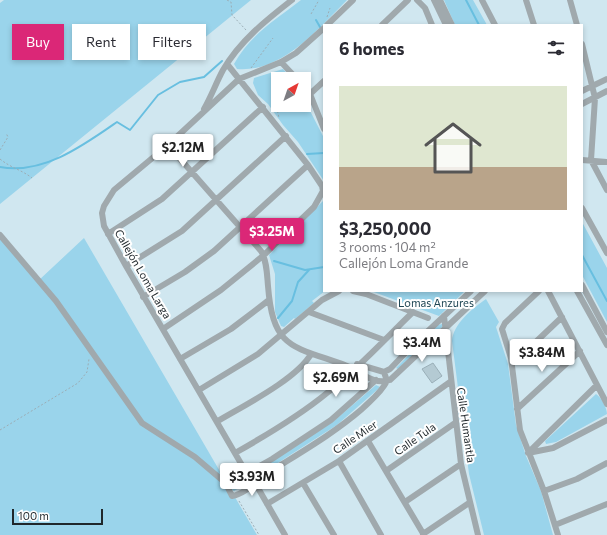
<!DOCTYPE html>
<meta charset="utf-8">
<style>
body{margin:0;font-family:Commissioner,sans-serif;background:#f2f2f3;color:#2b2b33;height:100vh;display:flex;flex-direction:column;font-size:15px;white-space:nowrap}
*{box-sizing:border-box;margin:0}
p{font-size:13px;color:#7c7c81}
.icon{flex:none;width:22px;height:22px;fill:none;stroke:currentColor;stroke-width:2;stroke-linecap:round;stroke-linejoin:round}
.map{position:relative;flex:1;overflow:hidden}
.drawer{position:absolute;left:323px;top:24px;width:260px;height:268px;display:flex;flex-direction:column;background:#fff;border-radius:0px;box-shadow:0 2px 6px #0003}
.drawer>*{flex:none}
.banner{position:absolute;left:12px;top:24px;width:251px;height:36px;display:flex;gap:8px}
.needle{width:26px;rotate:40deg}
.buttons{position:absolute;left:271px;top:72px;display:grid;gap:8px}
.buttons a{display:grid;place-items:center;width:40px;height:40px;border-radius:0px;background:#fff;box-shadow:0 2px 6px #0003;font-size:20px}
.scale{position:absolute;left:12px;bottom:10px;width:91px;box-sizing:border-box;padding-left:4px;border:2px solid #1f272b;border-top:0;font-size:11px;line-height:14px;white-space:nowrap;color:#1f272b;-webkit-text-stroke:3px #fff;paint-order:stroke}
.price{position:absolute;translate:-50% -34px;padding:0 9px;border-radius:4px;background:#fff;color:#222;font-size:13px;line-height:26px;filter:drop-shadow(0 1px 2px #0008)}
.price::after{content:'';position:absolute;left:50%;top:24px;width:12px;height:9px;margin-left:-6px;background:inherit;clip-path:polygon(0 0,100% 0,50% 100%)}
.price.current{background:#db2777;color:#fff}
ul{padding:0;list-style:none}
li{display:grid;align-content:center;gap:8px;height:212px;padding:0 16px}
li span{display:grid;place-items:center;height:124px;border-radius:0px;color:#555}
li>.icon{margin-inline-start:auto}
span .icon{width:72px;height:72px;fill:#fffc;stroke-width:1}
li b{font-size:17px}
h2{display:flex;justify-content:space-between;align-items:center;height:48px;padding:0 16px;font-size:17px}
.chip{padding:0 14px;border-radius:0px;background:#fff;box-shadow:0 2px 6px #0003;font-size:14px;line-height:36px}
.chip.current{background:#db2777;color:#fff}
.map>svg:first-child{display:block}
</style>
<div class="map">
<svg width="607" height="535" viewBox="0 0 607 535">
<rect width="100%" height="100%" fill="#d0e7f0"/>
<path fill="#9ad4eb" d="M4 0H251L0 204V3Z
M301 0H347C319 28 282 73 237 69L234 64C250 35 275 20 301 0Z
M444 0H473L487 25H455Z
M283 69 292 79H278V105H304V93L306 103 324 138V181L298 142 283 125 268 104 258 95 253 83 254 78Z
M324 200 325 291 312 301 314 303 295 319 294 318 284 327 281 326 275 312V274L269 255Z
M582 222 607 268V322L582 275Z
M0 235 38 281 84 238 257 535H0Z
M371 291H465L439 316Z
M486 299 499 322 496 327 508 364 516 425 526 456 541 491 553 535H484L469 474 452 341C453 324 473 308 486 299Z
M442 324V327L398 369 396 368 438 325Z
M376 385 380 387 377 390 337 425 239 488 234 491 232 490 235 485 334 421Z
M596 394C601 397 607 408 607 414L556 442 546 444 545 441Z"/>
<g fill="none" stroke-linecap="round" stroke-linejoin="round">
<path stroke="#68bfe0" stroke-width="2" d="M466 0 479 25
M316 20 320 27
M307 154 324 153
M0 167C43 175 84 145 117 122L130 130 158 95 180 82 204 77 222 61
M582 255 607 301
M274 261 305 270 324 267
M278 318 292 301 298 282 309 270"/>
</g>
<path fill="#b4cad3" stroke="#9aafb8" d="M433 363 442 376 432 383 422 369Z"/>
<g fill="none" stroke-linecap="round" stroke-linejoin="round">
<path stroke="#9badb5" stroke-width="1" stroke-dasharray="2 2" stroke-linecap="butt" d="M227 0 231 2 232 15 246 30
M311 14 319 0
M327 17 330 8
M251 68 273 38
M278 95 277 109 279 118
M0 150 8 137 6 133
M0 159C11 168 22 170 32 178
M0 430 78 383 87 372 89 359
M239 501 259 535"/>
<path stroke="#a0a9ad" stroke-width="6" d="M417 0 425 8 432 25
M434 0 446 25
M440 0 452 25
M482 0 495 25
M526 0 534 25
M570 0 577 25
M327 25 353 0
M382 25 408 0
M582 44 595 98 591 160 607 190
M281 62 297 79
M304 87 310 94 324 129
M582 91 607 79
M310 94 324 81
M582 104 607 91
M204 109C211 97 216 83 223 70 240 41 265 21 292 0
M168 145 261 251C267 261 267 275 268 286 273 349 292 346 345 365 360 370 372 386 390 380L485 291
M582 160 607 162
M582 208 607 253
M108 234 162 199 263 107
M0 235 56 301 142 423 195 457 222 480 255 482
M126 266 182 231 286 136
M582 285 607 332
M353 291 366 294 428 318
M539 291 505 323 502 329 511 358 520 430 544 491 558 535
M548 291 607 404
M577 291 607 345
M143 297 185 272 214 251 308 165
M309 312 384 340
M444 316 461 464 478 535
M163 329 221 290 264 255 314 207 323 191 322 186 308 165 227 64
M511 358 521 356 562 317
M180 359 231 329 269 300
M357 364 384 372
M384 372 390 369 414 344 471 291
M376 380 331 420 272 459 230 483 227 486 232 496C245 494 258 480 268 473 301 452 333 434 362 409 371 400 381 393 387 381L384 372
M199 390 258 354 322 300 339 291
M517 409 580 351
M218 421C243 406 297 379 311 354
M368 441 424 535
M235 453C267 435 299 416 327 393 358 369 385 339 413 312
M528 453 597 385
M528 453 553 448 607 420
M339 461 381 535
M243 467 126 266 104 226 102 213 104 206 114 190 168 145 239 79 281 62 296 53 324 28
M386 471 455 423
M257 482 258 488 285 535
M303 483 334 535
M544 491 577 479 607 463
M405 502 461 464
M267 504 339 461 450 382
M555 525 607 504
M423 534 469 503"/>
</g>
<g text-anchor="middle" stroke-width="4" stroke-linejoin="round" paint-order="stroke">
<g font-size="11" fill="#1f272b" stroke="#fff">
<text transform="translate(143 274) rotate(60)" y="4">Callejón Loma Larga</text>
<text transform="translate(466 425) rotate(82)" y="4">Calle Humantla</text>
<text transform="translate(355 437) rotate(-34)" y="4">Calle Mier</text>
<text transform="translate(415 439) rotate(-35)" y="4">Calle Tula</text>
</g>
<g font-size="11" fill="#204755" stroke="#fff">
<text x="436" y="307">Lomas Anzures</text>
</g>
</g>
</svg>
<div class="buttons">
<a><svg class="needle" viewBox="-14 -14 28 28"><path d="M0-13l5 13h-10z" fill="#e53935"/><path d="M0 13l5-13h-10z" fill="#7c7c81"/></svg></a>
</div>
<div class="scale">100 m</div>
<b class="price" style="left:183px;top:168px">$2.12M</b>
<b class="price current" style="left:272px;top:252px">$3.25M</b>
<b class="price" style="left:422px;top:363px">$3.4M</b>
<b class="price" style="left:542px;top:373px">$3.84M</b>
<b class="price" style="left:336px;top:398px">$2.69M</b>
<b class="price" style="left:252px;top:497px">$3.93M</b>
<div class="banner">
<a class="chip current">Buy</a>
<a class="chip">Rent</a>
<a class="chip">Filters</a>
</div>
<section class="drawer">
<h2>6 homes<svg class="icon" aria-label="filters" viewBox="0 0 24 24"><path d="M4 7h16M4 17h16"/><circle cx="9" cy="7" r="2"/><circle cx="15" cy="17" r="2"/></svg></h2>
<ul>
<li><span style="background:linear-gradient(#dfe7d0 65%,#b9a48a 0)"><svg class="icon" aria-label="home" viewBox="0 0 24 24"><path d="M3 11l9-7 9 7M6 9v11h12V9"/></svg></span><div><b>$3,250,000</b><p>3 rooms · 104 m²</p><p>Callejón Loma Grande</p></div></li>
</ul>
</section>
</div>
